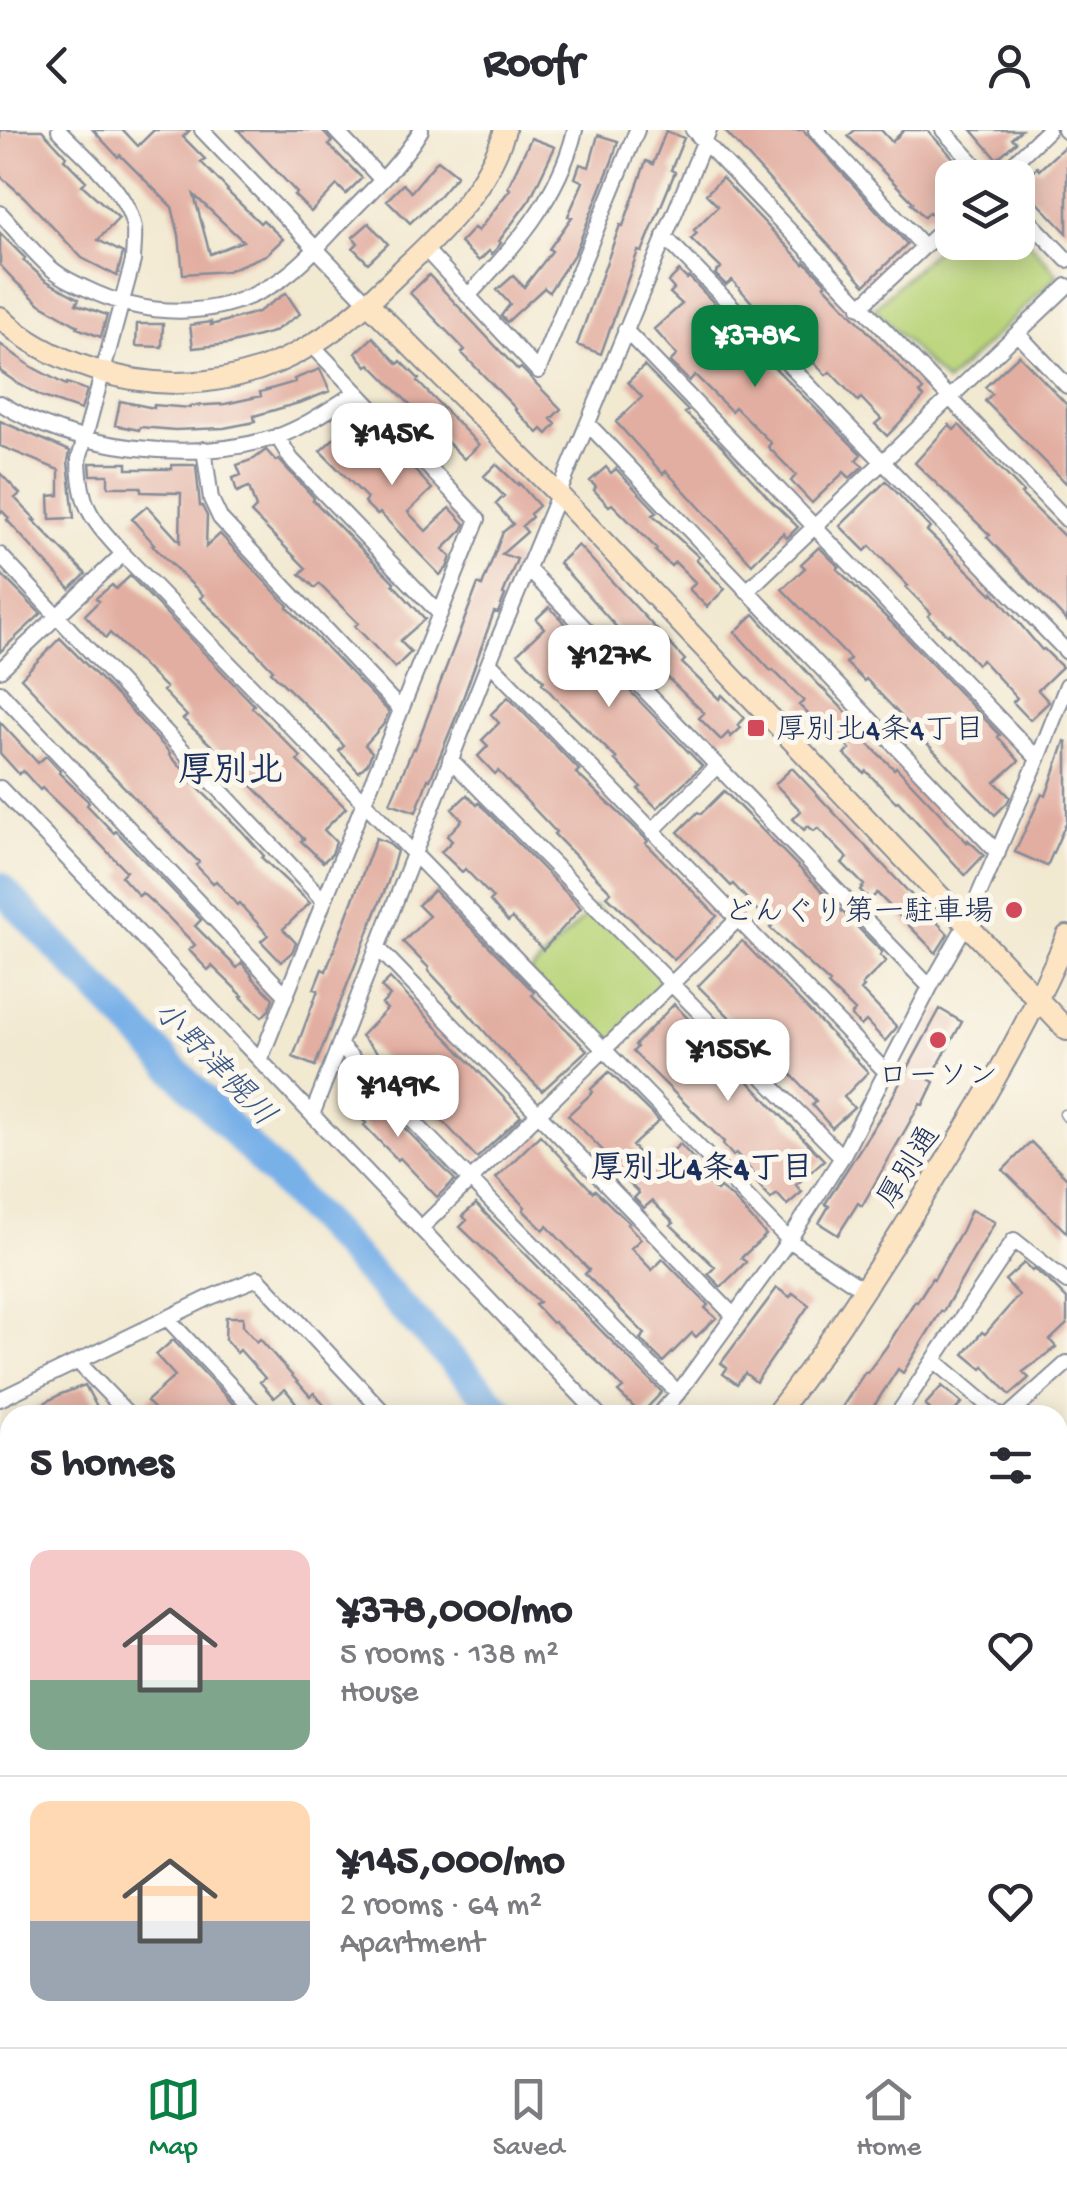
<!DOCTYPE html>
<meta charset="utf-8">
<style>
body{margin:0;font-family:"Gochi Hand","Klee One",sans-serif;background:#f7f7f7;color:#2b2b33;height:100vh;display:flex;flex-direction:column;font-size:38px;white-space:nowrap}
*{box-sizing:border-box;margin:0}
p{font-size:32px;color:#7c7c81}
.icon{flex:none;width:55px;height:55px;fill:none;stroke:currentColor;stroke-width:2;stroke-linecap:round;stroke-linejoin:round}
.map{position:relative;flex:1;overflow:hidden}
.details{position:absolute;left:0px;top:1275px;width:1068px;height:642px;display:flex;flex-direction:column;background:#fff;border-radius:30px 30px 0 0;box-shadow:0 5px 25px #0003}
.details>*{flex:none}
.tools{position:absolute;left:935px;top:30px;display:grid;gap:20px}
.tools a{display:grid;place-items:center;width:100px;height:100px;border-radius:20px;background:#fff;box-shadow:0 5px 25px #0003;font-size:50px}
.price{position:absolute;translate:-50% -85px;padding:0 22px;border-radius:20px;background:#fff;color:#222;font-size:32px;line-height:65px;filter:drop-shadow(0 2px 5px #0008)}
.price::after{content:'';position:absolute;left:50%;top:60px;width:30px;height:22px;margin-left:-15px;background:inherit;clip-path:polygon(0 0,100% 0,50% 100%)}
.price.current{background:#0b8043;color:#fff}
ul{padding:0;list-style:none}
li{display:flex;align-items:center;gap:30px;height:250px;padding:0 30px}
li+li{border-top:2px solid #e1e1e2}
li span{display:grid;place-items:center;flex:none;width:280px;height:200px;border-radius:20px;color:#555}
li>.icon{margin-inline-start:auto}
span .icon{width:120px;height:120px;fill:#fffc;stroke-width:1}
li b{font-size:42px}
h2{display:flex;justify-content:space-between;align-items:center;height:120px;padding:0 30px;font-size:42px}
header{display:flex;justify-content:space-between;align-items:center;height:130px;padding:0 30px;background:#fff;font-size:45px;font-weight:800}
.dock{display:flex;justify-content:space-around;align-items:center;height:140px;border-top:2px solid #e1e1e2;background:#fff;font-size:28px;color:#7c7c81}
.dock a{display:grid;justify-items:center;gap:5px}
.dock .current{color:#0b8043}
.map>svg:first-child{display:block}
</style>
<header><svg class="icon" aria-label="back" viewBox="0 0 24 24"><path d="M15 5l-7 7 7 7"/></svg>Roofr<svg class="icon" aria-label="person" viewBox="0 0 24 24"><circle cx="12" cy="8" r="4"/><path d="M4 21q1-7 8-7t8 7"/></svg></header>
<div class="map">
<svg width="1067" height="1917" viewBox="0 0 1067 1917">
<rect width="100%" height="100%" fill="#fbf7ec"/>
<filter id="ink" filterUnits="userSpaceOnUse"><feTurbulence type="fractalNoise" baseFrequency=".01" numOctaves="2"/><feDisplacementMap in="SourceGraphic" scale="20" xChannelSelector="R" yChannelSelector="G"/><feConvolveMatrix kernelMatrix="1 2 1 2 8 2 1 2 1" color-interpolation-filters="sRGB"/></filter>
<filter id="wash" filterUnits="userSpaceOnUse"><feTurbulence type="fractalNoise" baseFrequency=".0048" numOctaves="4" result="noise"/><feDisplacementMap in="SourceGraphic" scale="40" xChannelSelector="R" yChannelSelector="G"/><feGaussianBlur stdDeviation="2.25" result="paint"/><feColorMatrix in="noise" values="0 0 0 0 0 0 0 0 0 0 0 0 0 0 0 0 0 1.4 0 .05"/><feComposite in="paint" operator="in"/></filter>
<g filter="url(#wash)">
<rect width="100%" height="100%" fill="#f2e9d1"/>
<path fill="#b9d479" stroke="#6a826c" stroke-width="2.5" d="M1018 100 1058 145 946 253 874 178 952 104V112H1018Z
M595 776 672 853 604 919 529 843Z
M0 1492 10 1512V1601L0 1606Z
M1067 1542V1814L1058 1800V1543Z"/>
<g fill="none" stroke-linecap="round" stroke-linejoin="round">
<path stroke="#78b0e8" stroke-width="30" d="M0 757 505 1285
M1021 1908 1028 1917"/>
</g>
<g id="blocks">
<path fill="#e2aea1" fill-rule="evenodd" d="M0 0H42L66 26 64 29 86 51 82 55 119 88 98 110 123 123 117 146 82 128 24 67 0 46Z
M93 0H123L138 16 154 0H190L183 7 205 29 201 32 228 60 227 61 260 93 263 90 283 109 266 125 227 141 183 144 179 105 172 77 120 25 118 27ZM194 65 243 111 210 124Z
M238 0H322L332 12 329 15 362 48 346 64 337 55 311 82 294 65 297 63Z
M724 0H803L907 114 865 155Z
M855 0H881L892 12 904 0H927L972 48H952V62L946 68 951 74 936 89 929 82 924 87 911 73 913 72 848 6Z
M972 0H1021L1012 8 1016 12 997 29Z
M666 1 684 8 671 40 675 42 642 122 638 121 601 224 577 215 620 95 623 96 646 31 653 34Z
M598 5 618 11 612 31 575 123 549 162 544 158 507 192 501 186 510 174 497 160 513 146 524 157 552 121 549 119 572 87 568 86 583 52 575 48 580 34 589 37Z
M531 8 555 17 530 69 499 111 501 113 492 124 489 121 479 131 460 113 474 98 478 101 510 59 508 57Z
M1067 14V103L1020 54 1037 37 1039 40Z
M438 30 457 45 439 66 410 93 387 70 403 54 411 62Z
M722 48 804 134 805 132 823 150 826 154 824 155 923 260 920 263 924 267 887 306 875 294 881 289 861 268 858 271 830 242 826 245 807 226 810 224 767 180 762 184 732 150 726 155 715 144 721 138 691 109 697 103 694 100 718 76 706 64Z
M369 93 388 114 368 133 353 118 358 113 353 107Z
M0 103 25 128 23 130 45 150 79 169 76 174 107 185 101 207 77 198 78 196 40 174 16 152 0 135Z
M679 141 687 149 689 147 760 221 759 222 861 324 856 330 863 336 850 348 844 342 812 373 791 351 796 345 768 317 771 313 735 277 731 281 695 245 689 251 670 232 677 225 654 199 682 174 670 163 674 159 668 152Z
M429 145 518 240 521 238 561 279 551 289 556 294 547 304 542 299 538 303 515 280 516 279 462 223 465 220 410 163Z
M286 163 300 184 273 202 229 214 193 218 190 195 211 192V195L258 182Z
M137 194H163L162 217 136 216Z
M373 207 398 234 401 231 419 249 417 251 479 315 464 329 370 234 367 236 356 223Z
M0 214 32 237 66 255 67 253 87 260 81 280 43 267 17 253 0 241Z
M1019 225 1067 275V354L985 271 992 264 985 257Z
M644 236 688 281 685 283 721 315 771 371 798 397 787 408 783 403 752 434 666 341 663 344 616 292 642 267 628 252Z
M320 239 330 261 302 272 254 286 255 292 224 298 175 300 140 297 139 300 115 295 120 271 154 278V275L190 278V276L225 274 261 266 260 262 295 252 294 249Z
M362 283 432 359 408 382 426 401 450 378 465 394 462 400 443 419 451 427 447 438 440 445 380 383 377 385 364 372 367 368 320 321Z
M0 291 70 321 68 332 74 388 50 389 49 366 59 365V340L0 316Z
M949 295 954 300 959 295 1023 362 1021 364 1067 409V491L987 407 990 405 915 333Z
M266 320 276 331 279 330 314 368 313 370 394 452 393 454 425 489 400 511 411 522 395 538 355 496 358 493 319 454 315 458 300 444 306 438 251 383 256 378 249 357 237 362 233 348 241 345 237 335 254 329Z
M90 333H127V339H172V335H196L200 376H202L207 386 206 417 220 404 288 476 287 477 389 582 383 595 365 615 372 622 368 633 359 642 339 621 344 616 324 593 271 542 273 540 245 511 200 468 203 465 152 415 154 414 132 389 147 376 180 412 181 363 141 362V357H108V345H91Z
M496 334 518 355 519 353 539 376 530 384 532 387 522 396 527 402 502 424 517 429 503 464 505 465 498 483 494 482 458 582 430 650 428 649 416 682 390 673 413 618 415 619 478 454 482 456 503 402 513 394 496 374 504 366 484 346Z
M606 337 611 343 616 339 657 382 653 385 699 427 696 430 725 459 707 477 689 459 696 453 675 432 671 436 655 421 657 419 612 374 609 376 594 360 596 357 590 351Z
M0 343 20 364 15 368 36 390H33L86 444 70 459 7 390 9 388 2 381 0 383Z
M886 351 930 398 927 401 992 464 993 462 1042 520 1044 519 1062 537 1038 560 1049 572 1030 590 1013 572 1017 568 982 530 977 534 949 504 948 506 928 486 931 483 906 457 908 456 870 416 865 421 840 396Z
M578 415 685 530 682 533 719 569 722 565 745 588 738 595 741 598 731 607 728 603 721 610 699 588 704 583 667 547 664 550 559 433Z
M819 417 839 437 837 439 898 499 1000 605 998 607 1019 631 995 652 1010 667 1007 673 995 685 866 549 864 551 846 533 850 529 782 459 805 438 801 434Z
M0 443 41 484 0 522Z
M130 446 254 575 252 577 301 627 297 631 346 678 324 700 336 712 332 724 323 732 301 711 304 709 228 631 183 589 187 586 163 561 166 558 110 503 106 508 85 485 99 471 96 468 112 455 116 459Z
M549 477 702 636 657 678 638 659 641 657 615 630 617 629 561 574 542 553 544 551 518 523 544 498 536 489Z
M754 484 816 552 861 597 856 602 894 639 896 637 967 712 968 710 984 725 965 745 898 671 896 672 866 641 864 643 845 625 850 619 820 588 816 592 799 575 804 571 773 540 771 541 735 502Z
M60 508 125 574 170 623 169 625 194 650 192 652 241 700 264 726 262 728 310 773 283 799 296 813 292 822 281 832 261 811 268 805 239 773 237 775 216 751 213 753 196 735 199 732 145 679 21 548Z
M508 567 579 640 576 643 632 695 648 711 646 713 717 786 674 830 607 766 611 762 554 704 556 702 498 641 495 644 478 626 488 616 482 610 499 593 491 584Z
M0 592 38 633 46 626 60 641 59 643 89 672 87 675 114 703 116 701 201 790 195 796 237 838 242 833 252 845 251 846 273 868 269 880 262 887 241 867 243 866 212 836 208 840 189 820 195 815 167 786 142 763 139 766 121 746 126 741 96 710 42 658 40 660 23 641 19 644 0 623Z
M1065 611 1067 612V691L1047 736 1015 722 1042 664 1046 666Z
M792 638 948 804 936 823 877 763 870 770 860 760 864 755 842 733 847 728 818 698 814 701 808 696 804 700 793 689 801 681 775 654Z
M724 661 882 822 880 825 886 831 862 855 864 857 861 860 897 897 885 911 866 891 861 896 851 886 855 881 828 855 830 853 770 798 772 796 733 754 731 756 678 702 698 682 701 684Z
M467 665 477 675 479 673 581 778 543 820 512 788 508 792 490 771 493 768 465 739 462 742 441 722 452 711 447 706 462 690 452 679Z
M376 708 387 712 397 721 388 752 315 936 293 927 318 860 314 859 322 839 326 841Z
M434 760 534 862 532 865 587 920 542 961 498 917 461 875 460 876 451 867 452 866 428 840 429 838 403 812 429 786 418 775Z
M742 811 868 942 844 967 854 978 832 998 812 975 816 971 784 937 782 939 698 856Z
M390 848 521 986 477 1028 428 975 383 934 385 931 361 906 387 879 382 874 390 866 381 857Z
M674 874 824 1030 796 1055 802 1062 787 1075 777 1064 771 1069 757 1053 760 1051 736 1023 733 1026 723 1014 724 1012 633 922 637 917 635 915Z
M940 879 962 892 930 950 934 952 923 975 920 974 862 1076 858 1073 838 1105 819 1093 829 1076 825 1074 889 973Z
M609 942 659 991 632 1016 654 1038 680 1014 700 1036 694 1041 717 1061 720 1058 734 1069 766 1105 741 1128 746 1132 721 1157 708 1144 715 1137 671 1095 674 1093 652 1071 644 1078 634 1068 639 1063 614 1038 617 1035 568 985 593 962 591 959Z
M361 953 455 1050 437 1067 400 1028 398 1030 383 1015 364 995 366 993 343 971Z
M540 1005 593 1062 595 1060 629 1093 627 1094 641 1109 631 1118 652 1140 663 1129 708 1175 705 1178 716 1188 696 1207 692 1203 663 1232 640 1209 645 1204 585 1144 589 1140 547 1096 543 1100 523 1080 525 1077 496 1048Z
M1031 1012 1067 1048V1103L1003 1040Z
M476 1074 662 1262 641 1284 618 1262 623 1258 602 1236 554 1192 552 1193 535 1175 539 1172 460 1097 467 1090 462 1086Z
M971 1080 995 1092 943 1182 941 1181 903 1243 898 1239 868 1285H837L865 1242 867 1243 887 1216 915 1171 917 1172 932 1148 934 1149 962 1100Z
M1024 1133 1032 1141 1034 1139 1050 1152 1067 1169V1194L1050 1210 1056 1217 1023 1242 1029 1248 1010 1265 984 1236 982 1239 964 1224 982 1202 985 1204 1019 1165 1005 1150Z
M777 1158 790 1167 793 1163 809 1175 756 1252 745 1243 737 1254 723 1244 727 1238 721 1233Z
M226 1187H243V1196L257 1212 260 1209 310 1266 314 1263 332 1285H306L285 1259 274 1268 260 1252 265 1248 240 1220 237 1223 225 1209Z
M173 1210 235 1276 225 1285H160L147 1271 175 1246 156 1225Z
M85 1255 101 1285H22L61 1264Z
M942 1256 962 1273 951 1285H936L925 1275Z"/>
</g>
</g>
<g filter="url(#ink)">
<use href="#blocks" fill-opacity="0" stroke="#868c98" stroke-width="2.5"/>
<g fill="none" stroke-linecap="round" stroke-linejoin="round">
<defs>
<path id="lane" d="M1064 984 1067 988"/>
<path id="street" d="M59 0C84 26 129 62 134 99 135 109 133 121 133 131L79 329C80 378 92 389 123 424L789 1110 864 1160
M202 0 367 172
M335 0 382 50
M693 0 1067 390
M816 0 924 117
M943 0 987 48
M1065 0 1067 2
M998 48 1048 0
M1018 79 1067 130
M0 83C17 101 33 123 52 139 61 147 74 153 85 158 146 188 215 190 274 154 300 138 321 113 341 92 370 62 400 35 421 0
M664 106 1067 522
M425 119 538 241 637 0
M468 166C514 117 559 68 575 0
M860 177 952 90
M625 200 1038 629
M1018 204 1067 256
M0 273C76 320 190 334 276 307 305 297 331 278 357 262
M588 294 998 723
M277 306 291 329 440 484
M204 319 211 369 220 388 401 580
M0 425 324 771
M527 438 930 857
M747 461 1067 156
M489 532 887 943
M0 540 123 424
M0 562 286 865
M450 629 842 1027
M0 658 599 1285
M652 701 717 636
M377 817 734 1186
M339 915 678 1263
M260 930 478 389 312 215
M312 985 489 532 709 0
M421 1098 738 789
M167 1188 258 1285
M934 1230 999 1285
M78 1232 129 1285
M0 1269 211 1167 258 1148 386 1285
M659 1285 678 1263 789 1110 842 1027 930 857 966 794 1038 629 1067 555
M897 1285 1014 1110 1067 1152
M1009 1285 1067 1233
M1058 1366 1067 1362
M1058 1372 1067 1401
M0 1375 10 1371
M1058 1459 1067 1458
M5 1472 10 1483
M0 1676 10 1697
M0 1857 10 1850
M379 1908 386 1917
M793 1908 800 1917
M251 1917 265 1908
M424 1917 434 1908
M557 1917 567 1908
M693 1917 703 1908"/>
<path id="secondary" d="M367 172 558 364 1067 900
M0 187C26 213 58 228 92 239 167 264 246 255 313 214 348 193 378 163 407 135 447 98 489 53 505 0
M775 1285C824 1223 867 1155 910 1088 968 997 1024 905 1067 806
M1058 1533 1067 1531
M1058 1838 1067 1851"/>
<path id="primary" d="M892 1908 899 1917
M925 1908 932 1917
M78 1917 94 1908"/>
</defs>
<use href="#lane" stroke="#868c98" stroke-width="11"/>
<use href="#street" stroke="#868c98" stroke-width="18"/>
<use href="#secondary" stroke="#868c98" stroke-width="24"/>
<use href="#primary" stroke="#868c98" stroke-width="26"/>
<use href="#lane" stroke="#fff" stroke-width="8"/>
<use href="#street" stroke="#fff" stroke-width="14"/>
<use href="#secondary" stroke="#fde5c4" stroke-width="20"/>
<use href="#primary" stroke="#f9bf6c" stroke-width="22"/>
</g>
</g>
<g fill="#d1495b" stroke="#fbf7ec" stroke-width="4">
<rect x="746" y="588" width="20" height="20" rx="5"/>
<circle cx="1014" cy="780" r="10"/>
<circle cx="938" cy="910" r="10"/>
</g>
<g text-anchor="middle" stroke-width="10" stroke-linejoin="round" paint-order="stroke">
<g font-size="30" fill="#1b2f5e" stroke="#fbf7ec" text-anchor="start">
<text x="776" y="608">厚別北4条4丁目</text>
<text x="994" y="790" text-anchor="end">どんぐり第一駐車場</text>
<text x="938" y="954" text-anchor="middle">ローソン</text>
</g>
<g font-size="30" fill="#1b2f5e" stroke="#fbf7ec">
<text transform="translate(907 1036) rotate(-58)" y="10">厚別通</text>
</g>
<g font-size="32" font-style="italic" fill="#375687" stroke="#fbf7ec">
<text transform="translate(216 932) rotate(46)" y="11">小野津幌川</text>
</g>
<g font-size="32" font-weight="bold" fill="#1b2f5e" stroke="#fbf7ec">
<text x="702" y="1047">厚別北4条4丁目</text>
</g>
<g font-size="35" font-weight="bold" fill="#1b2f5e" stroke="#fbf7ec">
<text x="231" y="650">厚別北</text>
</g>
</g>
</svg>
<div class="tools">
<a><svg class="icon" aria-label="layers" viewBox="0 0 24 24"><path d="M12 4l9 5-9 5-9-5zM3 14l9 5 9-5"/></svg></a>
</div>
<b class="price current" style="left:755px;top:260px">¥378K</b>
<b class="price" style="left:392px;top:358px">¥145K</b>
<b class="price" style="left:609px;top:580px">¥127K</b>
<b class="price" style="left:728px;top:974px">¥155K</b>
<b class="price" style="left:398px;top:1010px">¥149K</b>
<section class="details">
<h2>5 homes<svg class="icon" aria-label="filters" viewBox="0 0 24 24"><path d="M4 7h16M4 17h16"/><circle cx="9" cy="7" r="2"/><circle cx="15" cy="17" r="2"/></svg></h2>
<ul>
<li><span style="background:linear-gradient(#f6c9c9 65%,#7fa58c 0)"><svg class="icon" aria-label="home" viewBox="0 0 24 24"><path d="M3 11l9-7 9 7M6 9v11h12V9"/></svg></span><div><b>¥378,000/mo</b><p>5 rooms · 138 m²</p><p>House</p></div><svg class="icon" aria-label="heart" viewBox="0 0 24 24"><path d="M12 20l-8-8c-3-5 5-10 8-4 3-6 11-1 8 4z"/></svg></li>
<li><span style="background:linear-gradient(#ffd9b3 60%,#9aa5b1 0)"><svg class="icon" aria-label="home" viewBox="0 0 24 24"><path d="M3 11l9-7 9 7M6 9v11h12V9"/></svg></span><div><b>¥145,000/mo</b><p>2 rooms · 64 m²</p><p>Apartment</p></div><svg class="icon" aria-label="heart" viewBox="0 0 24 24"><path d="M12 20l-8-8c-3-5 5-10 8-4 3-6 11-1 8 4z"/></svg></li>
</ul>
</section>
</div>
<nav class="dock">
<a class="current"><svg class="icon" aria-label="map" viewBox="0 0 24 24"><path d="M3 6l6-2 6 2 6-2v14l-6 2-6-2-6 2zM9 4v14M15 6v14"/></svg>Map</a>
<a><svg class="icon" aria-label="saved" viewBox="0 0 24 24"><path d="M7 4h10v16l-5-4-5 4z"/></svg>Saved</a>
<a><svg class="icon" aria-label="home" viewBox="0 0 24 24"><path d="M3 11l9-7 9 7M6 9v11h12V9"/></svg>Home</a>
</nav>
